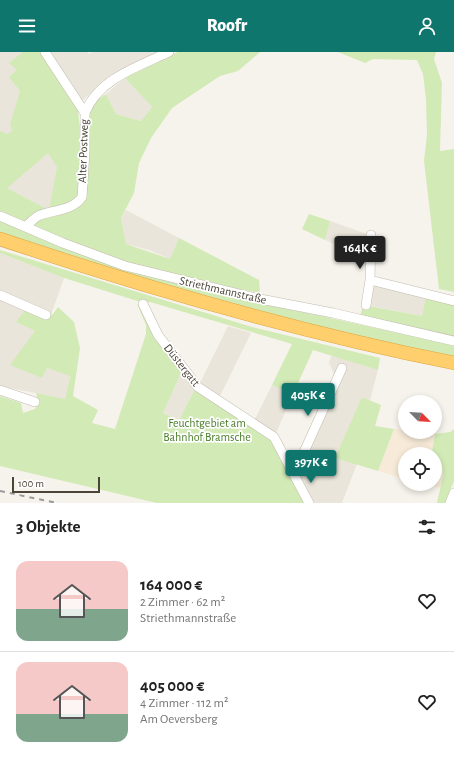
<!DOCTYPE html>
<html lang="de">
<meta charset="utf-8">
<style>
body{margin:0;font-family:"Alegreya Sans",sans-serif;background:#f6f6f6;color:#222;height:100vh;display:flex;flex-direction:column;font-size:15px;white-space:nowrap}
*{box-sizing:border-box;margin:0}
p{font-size:13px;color:#767676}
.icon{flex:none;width:22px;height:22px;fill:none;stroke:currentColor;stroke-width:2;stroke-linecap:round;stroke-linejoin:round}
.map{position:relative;height:451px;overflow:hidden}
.sheet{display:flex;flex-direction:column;background:#fff;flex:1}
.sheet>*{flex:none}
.needle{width:26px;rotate:114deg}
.controls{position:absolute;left:398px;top:343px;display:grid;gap:8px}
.controls a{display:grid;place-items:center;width:44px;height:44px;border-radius:50%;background:#fff;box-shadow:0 2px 6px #0003;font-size:20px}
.scale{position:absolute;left:12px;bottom:10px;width:88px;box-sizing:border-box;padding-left:4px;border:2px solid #4b4439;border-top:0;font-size:11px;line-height:14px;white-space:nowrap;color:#4b4439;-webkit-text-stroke:3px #fff;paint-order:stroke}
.price{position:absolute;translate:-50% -34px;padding:0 9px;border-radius:4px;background:#0f766e;color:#fff;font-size:13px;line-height:26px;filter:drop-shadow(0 1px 2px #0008)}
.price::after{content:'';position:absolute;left:50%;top:24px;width:12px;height:9px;margin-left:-6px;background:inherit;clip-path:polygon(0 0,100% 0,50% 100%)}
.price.on{background:#222;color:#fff}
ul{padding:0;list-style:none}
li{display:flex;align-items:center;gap:12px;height:100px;padding:0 16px}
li+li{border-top:1px solid #e0e0e0}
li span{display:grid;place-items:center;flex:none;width:112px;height:80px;border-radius:12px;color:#555}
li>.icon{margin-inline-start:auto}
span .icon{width:48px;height:48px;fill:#fffc;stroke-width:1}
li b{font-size:17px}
h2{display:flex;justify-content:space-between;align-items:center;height:48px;padding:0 16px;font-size:17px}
header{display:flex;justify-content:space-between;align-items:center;height:52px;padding:0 16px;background:#0f766e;color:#fff;font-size:18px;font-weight:800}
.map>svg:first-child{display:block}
</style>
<header><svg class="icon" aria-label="menu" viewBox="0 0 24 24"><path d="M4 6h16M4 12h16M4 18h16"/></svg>Roofr<svg class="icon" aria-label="person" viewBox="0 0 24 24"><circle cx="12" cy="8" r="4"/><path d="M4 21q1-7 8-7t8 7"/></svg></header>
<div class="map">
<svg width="454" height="451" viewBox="0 0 454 451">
<rect width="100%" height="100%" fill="#f6f3ec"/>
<path fill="#eae5da" d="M0 0H88L89 2 92 0H157L114 22 77 53 83 98 49 158 7 136 0 87Z
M125 26 152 55 141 69 116 62 106 42Z
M126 158 179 186 170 207 149 198 126 192 121 166Z
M330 169 367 182 366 204 325 188Z
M0 201 64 226 51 263 16 270 35 279 42 326 47 316 70 323 65 347 0 334Z
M374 232 426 244 422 264 370 254Z
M228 274 251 281 219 346 199 333Z
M332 303 378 318 370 348 362 345 336 406 357 412 342 451H312L293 416 334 323 329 310Z
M182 319 195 337 179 368 163 361Z
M272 333 293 342 276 381 255 367Z"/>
<path fill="#f7ead8" d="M394 377 435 382 432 399 434 402H405V427L378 419Z
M435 404 442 414 443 423 440 436 424 432H435Z"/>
<path fill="#d2eab5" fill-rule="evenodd" d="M23 0H41L77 53 83 98 80 145 77 148 33 162 23 170 0 160V79L7 82 12 79 10 73 20 39 9 25 17 18 9 11ZM48 101 57 115 49 158 7 136Z
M178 0H260L238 19 220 24 172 56 151 86 139 111 134 141 121 166 126 192 170 207 179 186 259 228 260 241 218 233 125 210 34 175V172L37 167 79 154 86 72 91 53 106 42 116 62 141 69 152 55 125 26Z
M338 0H436L434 7 442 31 440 99 454 97V240L439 237 424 109 427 82 426 47 423 22 417 8 373 7 365 11Z
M309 162 330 169 325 188 302 177Z
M0 169 224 243 454 293V306L221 252 0 181Z
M0 198 252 275 380 306 378 318 313 298 293 342 272 333 292 292 150 250 144 251 64 226 0 201Z
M426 244 454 251V286L360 265 363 253 422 264Z
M137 252 140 253 182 319 163 361 179 368 195 337 270 385 306 451H157L0 414V344L21 351 23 361 35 357 39 352 36 341 65 347 70 324 47 316 42 326 10 313 35 279 16 270 26 257 45 265 53 262 58 255 74 270 80 296 73 344 98 358 92 371 115 377 146 282V273Z
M362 345 381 353 375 374 394 377 378 419 335 406Z
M454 377V429L445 451H437L443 423 442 414 432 399 435 382 450 380Z"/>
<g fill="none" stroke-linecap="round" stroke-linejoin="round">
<defs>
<path id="minor" d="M85 61C98 27 139 14 169 0
M0 164 63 191 125 214 255 246 333 261 454 289
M25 175C29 172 33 167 38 164 51 158 73 159 82 145L85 99V61L45 0
M370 228 454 249
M0 243 46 263
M143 252 158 283 198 335 274 385 309 451
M366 253 370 228 371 183
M0 338 35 350
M294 422 342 316
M450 451 454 441"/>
<path id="highway" d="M0 187C149 237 300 280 454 311"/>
</defs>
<use href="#minor" stroke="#c2bbae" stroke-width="10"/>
<use href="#highway" stroke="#e0a43c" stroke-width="14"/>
<use href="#minor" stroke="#fff" stroke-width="9"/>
<use href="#highway" stroke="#ffcf6e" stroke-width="13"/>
<path stroke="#9a9a9a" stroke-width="2" stroke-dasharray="5 5" stroke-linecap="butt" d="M0 439 57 451"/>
</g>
<g text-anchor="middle" stroke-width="3.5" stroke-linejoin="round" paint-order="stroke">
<g font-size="12" fill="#4b4439" stroke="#fff">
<text transform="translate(83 99) rotate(-88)" y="4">Alter Postweg</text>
<text transform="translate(223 238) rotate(13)" y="4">Striethmannstraße</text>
<text transform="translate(182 313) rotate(52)" y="4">Düstergatt</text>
</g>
<g font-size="12" fill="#4a7f2a" stroke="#fff">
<text x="207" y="375">Feuchtgebiet am<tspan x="207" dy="14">Bahnhof Bramsche</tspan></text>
</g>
</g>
</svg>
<div class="controls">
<a><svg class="needle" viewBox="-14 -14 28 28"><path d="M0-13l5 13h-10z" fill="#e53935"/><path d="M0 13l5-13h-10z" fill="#767676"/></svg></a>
<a><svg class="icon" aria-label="locate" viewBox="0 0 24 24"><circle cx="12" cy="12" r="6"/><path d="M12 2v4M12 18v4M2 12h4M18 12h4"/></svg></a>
</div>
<div class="scale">100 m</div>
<b class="price on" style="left:360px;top:218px">164K €</b>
<b class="price" style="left:308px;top:365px">405K €</b>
<b class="price" style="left:311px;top:432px">397K €</b>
</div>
<section class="sheet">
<h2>3 Objekte<svg class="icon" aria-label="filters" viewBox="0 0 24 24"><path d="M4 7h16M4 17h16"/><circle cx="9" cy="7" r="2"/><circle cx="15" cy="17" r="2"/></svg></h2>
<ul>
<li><span style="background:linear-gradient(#f6c9c9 60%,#7fa58c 0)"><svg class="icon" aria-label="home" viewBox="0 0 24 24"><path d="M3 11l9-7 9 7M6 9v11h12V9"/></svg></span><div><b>164 000 €</b><p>2 Zimmer · 62 m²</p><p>Striethmannstraße</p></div><svg class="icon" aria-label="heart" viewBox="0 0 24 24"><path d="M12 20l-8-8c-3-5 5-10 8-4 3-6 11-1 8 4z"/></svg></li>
<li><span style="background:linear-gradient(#f6c9c9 65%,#7fa58c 0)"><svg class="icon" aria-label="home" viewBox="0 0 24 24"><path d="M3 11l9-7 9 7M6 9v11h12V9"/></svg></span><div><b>405 000 €</b><p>4 Zimmer · 112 m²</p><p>Am Oeversberg</p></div><svg class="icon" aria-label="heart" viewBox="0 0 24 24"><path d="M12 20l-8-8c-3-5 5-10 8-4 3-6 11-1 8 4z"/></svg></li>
</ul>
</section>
